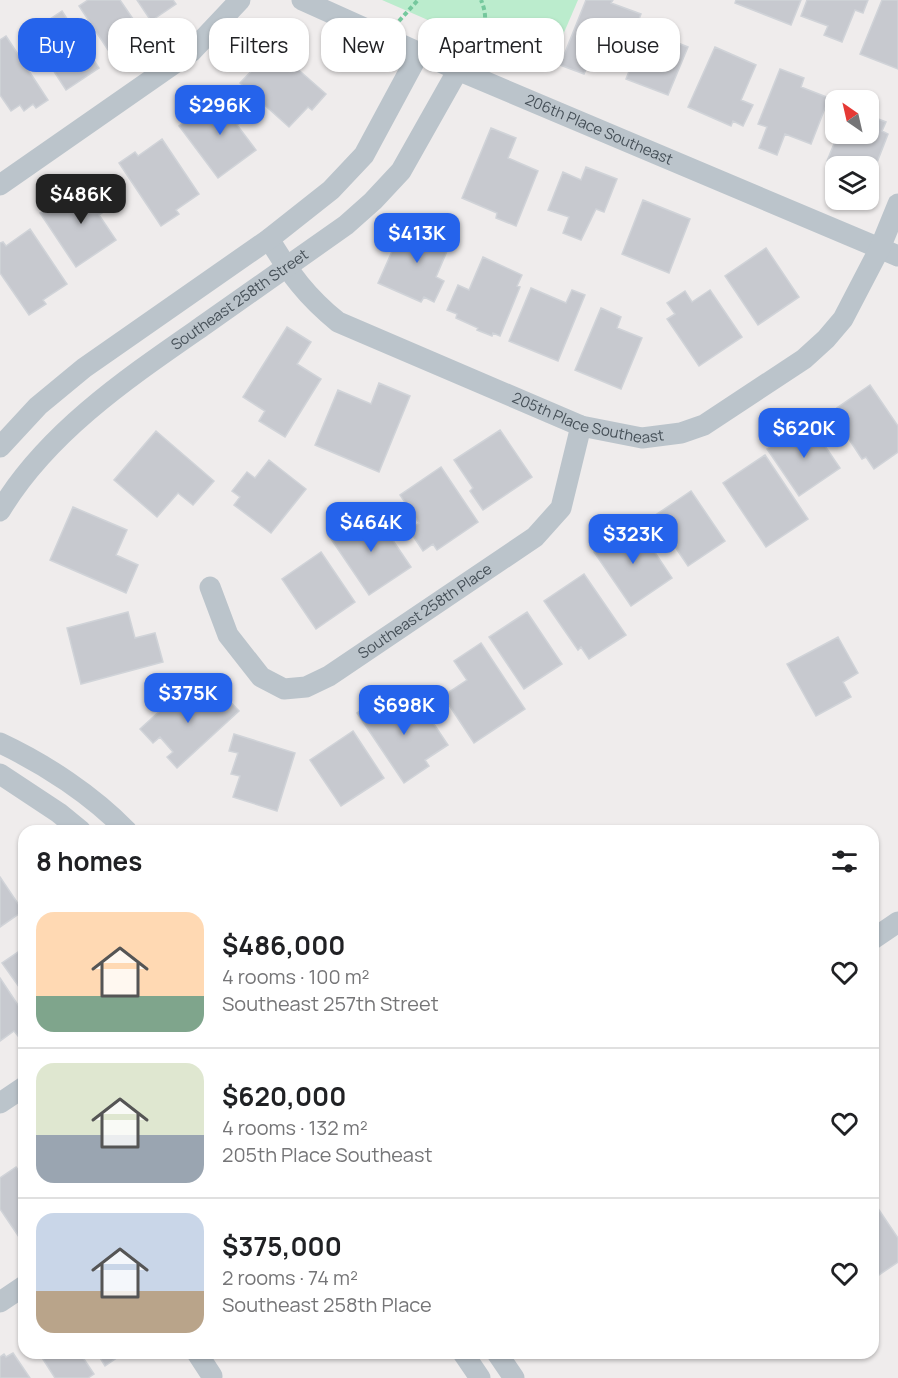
<!DOCTYPE html>
<meta charset="utf-8">
<style>
body{margin:0;font-family:Manrope,sans-serif;background:#f2f2f2;color:#202124;height:100vh;display:flex;flex-direction:column;font-size:22px;white-space:nowrap}
*{box-sizing:border-box;margin:0}
p{font-size:20px;color:#757577}
.icon{flex:none;width:33px;height:33px;fill:none;stroke:currentColor;stroke-width:2;stroke-linecap:round;stroke-linejoin:round}
.map{position:relative;flex:1;overflow:hidden}
.side{position:absolute;left:18px;top:825px;width:861px;height:534px;display:flex;flex-direction:column;background:#fff;border-radius:18px;box-shadow:0 2px 4px #0004}
.side>*{flex:none}
.hud{position:absolute;left:18px;top:18px;width:862px;height:54px;display:flex;gap:12px}
.needle{width:39px;rotate:326deg}
.tools{position:absolute;left:825px;top:90px;display:grid;gap:12px}
.tools a{display:grid;place-items:center;width:54px;height:54px;border-radius:12px;background:#fff;box-shadow:0 2px 4px #0004;font-size:30px}
.price{position:absolute;translate:-50% -51px;padding:0 14px;border-radius:12px;background:#2563eb;color:#fff;font-size:20px;line-height:39px;filter:drop-shadow(0 2px 3px #0008)}
.price::after{content:'';position:absolute;left:50%;top:36px;width:18px;height:14px;margin-left:-9px;background:inherit;clip-path:polygon(0 0,100% 0,50% 100%)}
.price.on{background:#222;color:#fff}
ul{padding:0;list-style:none}
li{display:flex;align-items:center;gap:18px;height:150px;padding:0 18px}
li+li{border-top:2px solid #e0e0e0}
li span{display:grid;place-items:center;flex:none;width:168px;height:120px;border-radius:18px;color:#555}
li>.icon{margin-inline-start:auto}
span .icon{width:72px;height:72px;fill:#fffc;stroke-width:1}
li b{font-size:26px}
h2{display:flex;justify-content:space-between;align-items:center;height:72px;padding:0 18px;font-size:26px}
.pill{padding:0 21px;border-radius:18px;background:#fff;box-shadow:0 2px 4px #0004;font-size:21px;line-height:54px}
.pill.on{background:#2563eb;color:#fff}
.map>svg:first-child{display:block}
</style>
<div class="map">
<svg width="898" height="1378" viewBox="0 0 898 1378">
<rect width="100%" height="100%" fill="#efecec"/>
<path fill="#bbeccd" d="M382 0H578L547 72Z"/>
<path fill="#c7c9cf" stroke="#d0d3d8" stroke-width="1.5" d="M88 0H120L142 32 125 43 129 49 114 59 79 6Z
M137 0H173L176 4 151 21Z
M586 0H613L611 3 641 14 622 63 593 52 584 74 560 65Z
M736 0H801L791 25 735 3Z
M807 0H868L863 13 855 10 842 42 824 35 828 26 801 16Z
M882 0H898V69L860 54Z
M62 11 99 68 66 90 29 33Z
M645 30 688 47 668 95 626 79Z
M6 36 48 100 36 108 33 104 24 111 20 105 11 111 0 95V40Z
M269 44 326 94 312 110 308 107 289 127 240 83 260 62 256 58Z
M715 47 756 65 741 100 753 105 743 126 733 121 731 126 688 107Z
M780 69 804 78 801 87 829 98 811 144 785 134 777 155 759 148 767 127 758 124Z
M233 95 248 117 237 125 256 150 218 178 179 126 199 110 204 117Z
M868 115 886 122 882 131 888 134 871 178 868 177V166H842L827 161 838 134H868Z
M491 128 516 138 508 158 538 171 516 226 496 218 497 213 462 198Z
M162 139 199 194 176 210 179 214 161 226 119 163 135 152 138 156Z
M586 167 617 179 604 212 596 209 581 240 563 233 569 217 548 210 563 172 581 180Z
M96 185 111 207 99 215 116 240 76 267 40 213 62 199 67 205Z
M643 200 690 219 669 273 622 254Z
M424 224 453 237 436 277 444 281 434 302 424 297 421 302 378 283 402 229 418 236Z
M30 229 67 284 43 300 46 304 29 315 0 273V243L3 242 6 246Z
M766 248 799 297 758 325 725 276Z
M483 257 522 275 517 286 520 287 500 336 493 333 492 336 477 330 478 328 456 318 457 314 447 310 458 285 469 290Z
M531 288 566 303 572 290 585 295 558 361 509 341Z
M710 290 742 337 699 366 667 319 675 314 667 303 685 291 692 302Z
M601 308 621 317 617 328 642 338 621 389 575 370Z
M287 327 311 342 297 364 321 379 285 437 259 421 265 411 243 397Z
M379 383 410 396 379 472 315 445 338 390 371 404Z
M870 385 898 426V452L874 469 866 457 862 459 831 412Z
M808 421 840 468 799 496 767 449Z
M500 430 532 477 483 510 470 491 473 488 454 460Z
M156 431 214 481 193 505 178 493 157 517 114 480Z
M765 455 808 519 766 547 723 483Z
M269 460 306 489 271 533 234 505 240 497 232 491 247 472 255 478Z
M441 467 478 522 437 550 433 544 423 551 409 530 419 523 400 495Z
M691 491 725 541 688 566 654 516Z
M73 507 127 530 116 555 138 565 126 593 50 560Z
M373 511 411 567 369 595 331 539Z
M636 524 672 578 631 606 594 552Z
M321 552 355 602 316 629 282 579Z
M584 574 626 635 589 659 581 647 578 650 544 601Z
M128 612 135 638 155 633 163 662 81 684 67 628Z
M527 612 562 664 524 689 489 637Z
M838 637 858 673 843 682 851 697 816 716 787 664Z
M481 643 525 709 474 743 443 696 467 680 454 661Z
M186 687 206 708 222 693 239 711 177 768 167 757 173 752 160 737 153 743 140 729Z
M382 696 395 716 418 700 448 745 425 760 429 766 404 783 357 713Z
M353 731 384 778 341 806 310 760Z
M234 734 295 753 277 811 233 797 240 776 231 774 238 753 229 751Z
M0 877 23 911 0 927Z
M24 948V994L2 963Z
M0 978 24 1014V1032L18 1036 14 1031 0 1041Z
M16 1167 24 1178V1238L21 1240 0 1209V1178Z
M873 1201 898 1238V1262L873 1279Z
M13 1353 30 1378H0V1357L4 1354 6 1357Z
M39 1353H80L94 1374 88 1378H55Z
M97 1353H124L105 1366Z"/>
<g fill="none" stroke-linecap="round" stroke-linejoin="round">
<path stroke="#75c89d" stroke-width="4" stroke-dasharray="4.5 3" stroke-linecap="butt" d="M399 21 418 0
M472 52C483 33 490 21 481 0"/>
<g stroke="#bbc4cb" stroke-width="21">
<path id="s1" d="M302 0 460 71 898 256"/>
<path d="M0 185 191 52 240 0"/>
<path id="s2" d="M269 239C290 274 307 297 338 322L581 426 642 438 681 433 704 425 804 359 826 339 843 319 880 248 898 204"/>
<path d="M0 447 38 406 84 368 269 239 331 190 364 155 419 53"/>
<path id="s3" d="M0 511C47 432 129 377 204 325 251 292 298 259 346 225L373 201 401 171 458 70"/>
<path id="s4" d="M210 587 228 635 261 677 284 689 306 687 329 676 535 537 561 508 581 426"/>
<path d="M0 743C45 764 92 795 127 831"/>
<path d="M0 774 59 813 81 831"/>
<path d="M873 939 898 922"/>
<path d="M0 1103 24 1087"/>
<path d="M0 1302 24 1286"/>
<path d="M197 1353 212 1376"/>
<path d="M463 1353 480 1378"/>
<path d="M497 1353 514 1378"/>
</g>
</g>
<g text-anchor="middle" stroke-width="4.5" stroke-linejoin="round" paint-order="stroke">
<g font-size="15" fill="#465058" stroke="#fff">
<text dy="5" stroke="none"><textPath href="#s1" startOffset="324">206th Place Southeast</textPath></text>
<text dy="5" stroke="none"><textPath href="#s3" startOffset="322">Southeast 258th Street</textPath></text>
<text dy="5" stroke="none"><textPath href="#s2" startOffset="378">205th Place Southeast</textPath></text>
<text dy="5" stroke="none"><textPath href="#s4" startOffset="294">Southeast 258th Place</textPath></text>
</g>
</g>
</svg>
<div class="tools">
<a><svg class="needle" viewBox="-14 -14 28 28"><path d="M0-13l5 13h-10z" fill="#e53935"/><path d="M0 13l5-13h-10z" fill="#757577"/></svg></a>
<a><svg class="icon" aria-label="layers" viewBox="0 0 24 24"><path d="M12 4l9 5-9 5-9-5zM3 14l9 5 9-5"/></svg></a>
</div>
<b class="price" style="left:220px;top:136px">$296K</b>
<b class="price on" style="left:81px;top:225px">$486K</b>
<b class="price" style="left:417px;top:264px">$413K</b>
<b class="price" style="left:804px;top:459px">$620K</b>
<b class="price" style="left:371px;top:553px">$464K</b>
<b class="price" style="left:633px;top:565px">$323K</b>
<b class="price" style="left:188px;top:724px">$375K</b>
<b class="price" style="left:404px;top:736px">$698K</b>
<div class="hud">
<a class="pill on">Buy</a>
<a class="pill">Rent</a>
<a class="pill">Filters</a>
<a class="pill">New</a>
<a class="pill">Apartment</a>
<a class="pill">House</a>
</div>
<section class="side">
<h2>8 homes<svg class="icon" aria-label="filters" viewBox="0 0 24 24"><path d="M4 7h16M4 17h16"/><circle cx="9" cy="7" r="2"/><circle cx="15" cy="17" r="2"/></svg></h2>
<ul>
<li><span style="background:linear-gradient(#ffd9b3 70%,#7fa58c 0)"><svg class="icon" aria-label="home" viewBox="0 0 24 24"><path d="M3 11l9-7 9 7M6 9v11h12V9"/></svg></span><div><b>$486,000</b><p>4 rooms · 100 m²</p><p>Southeast 257th Street</p></div><svg class="icon" aria-label="heart" viewBox="0 0 24 24"><path d="M12 20l-8-8c-3-5 5-10 8-4 3-6 11-1 8 4z"/></svg></li>
<li><span style="background:linear-gradient(#dfe7d0 60%,#9aa5b1 0)"><svg class="icon" aria-label="home" viewBox="0 0 24 24"><path d="M3 11l9-7 9 7M6 9v11h12V9"/></svg></span><div><b>$620,000</b><p>4 rooms · 132 m²</p><p>205th Place Southeast</p></div><svg class="icon" aria-label="heart" viewBox="0 0 24 24"><path d="M12 20l-8-8c-3-5 5-10 8-4 3-6 11-1 8 4z"/></svg></li>
<li><span style="background:linear-gradient(#c9d6e8 65%,#b9a48a 0)"><svg class="icon" aria-label="home" viewBox="0 0 24 24"><path d="M3 11l9-7 9 7M6 9v11h12V9"/></svg></span><div><b>$375,000</b><p>2 rooms · 74 m²</p><p>Southeast 258th Place</p></div><svg class="icon" aria-label="heart" viewBox="0 0 24 24"><path d="M12 20l-8-8c-3-5 5-10 8-4 3-6 11-1 8 4z"/></svg></li>
</ul>
</section>
</div>
